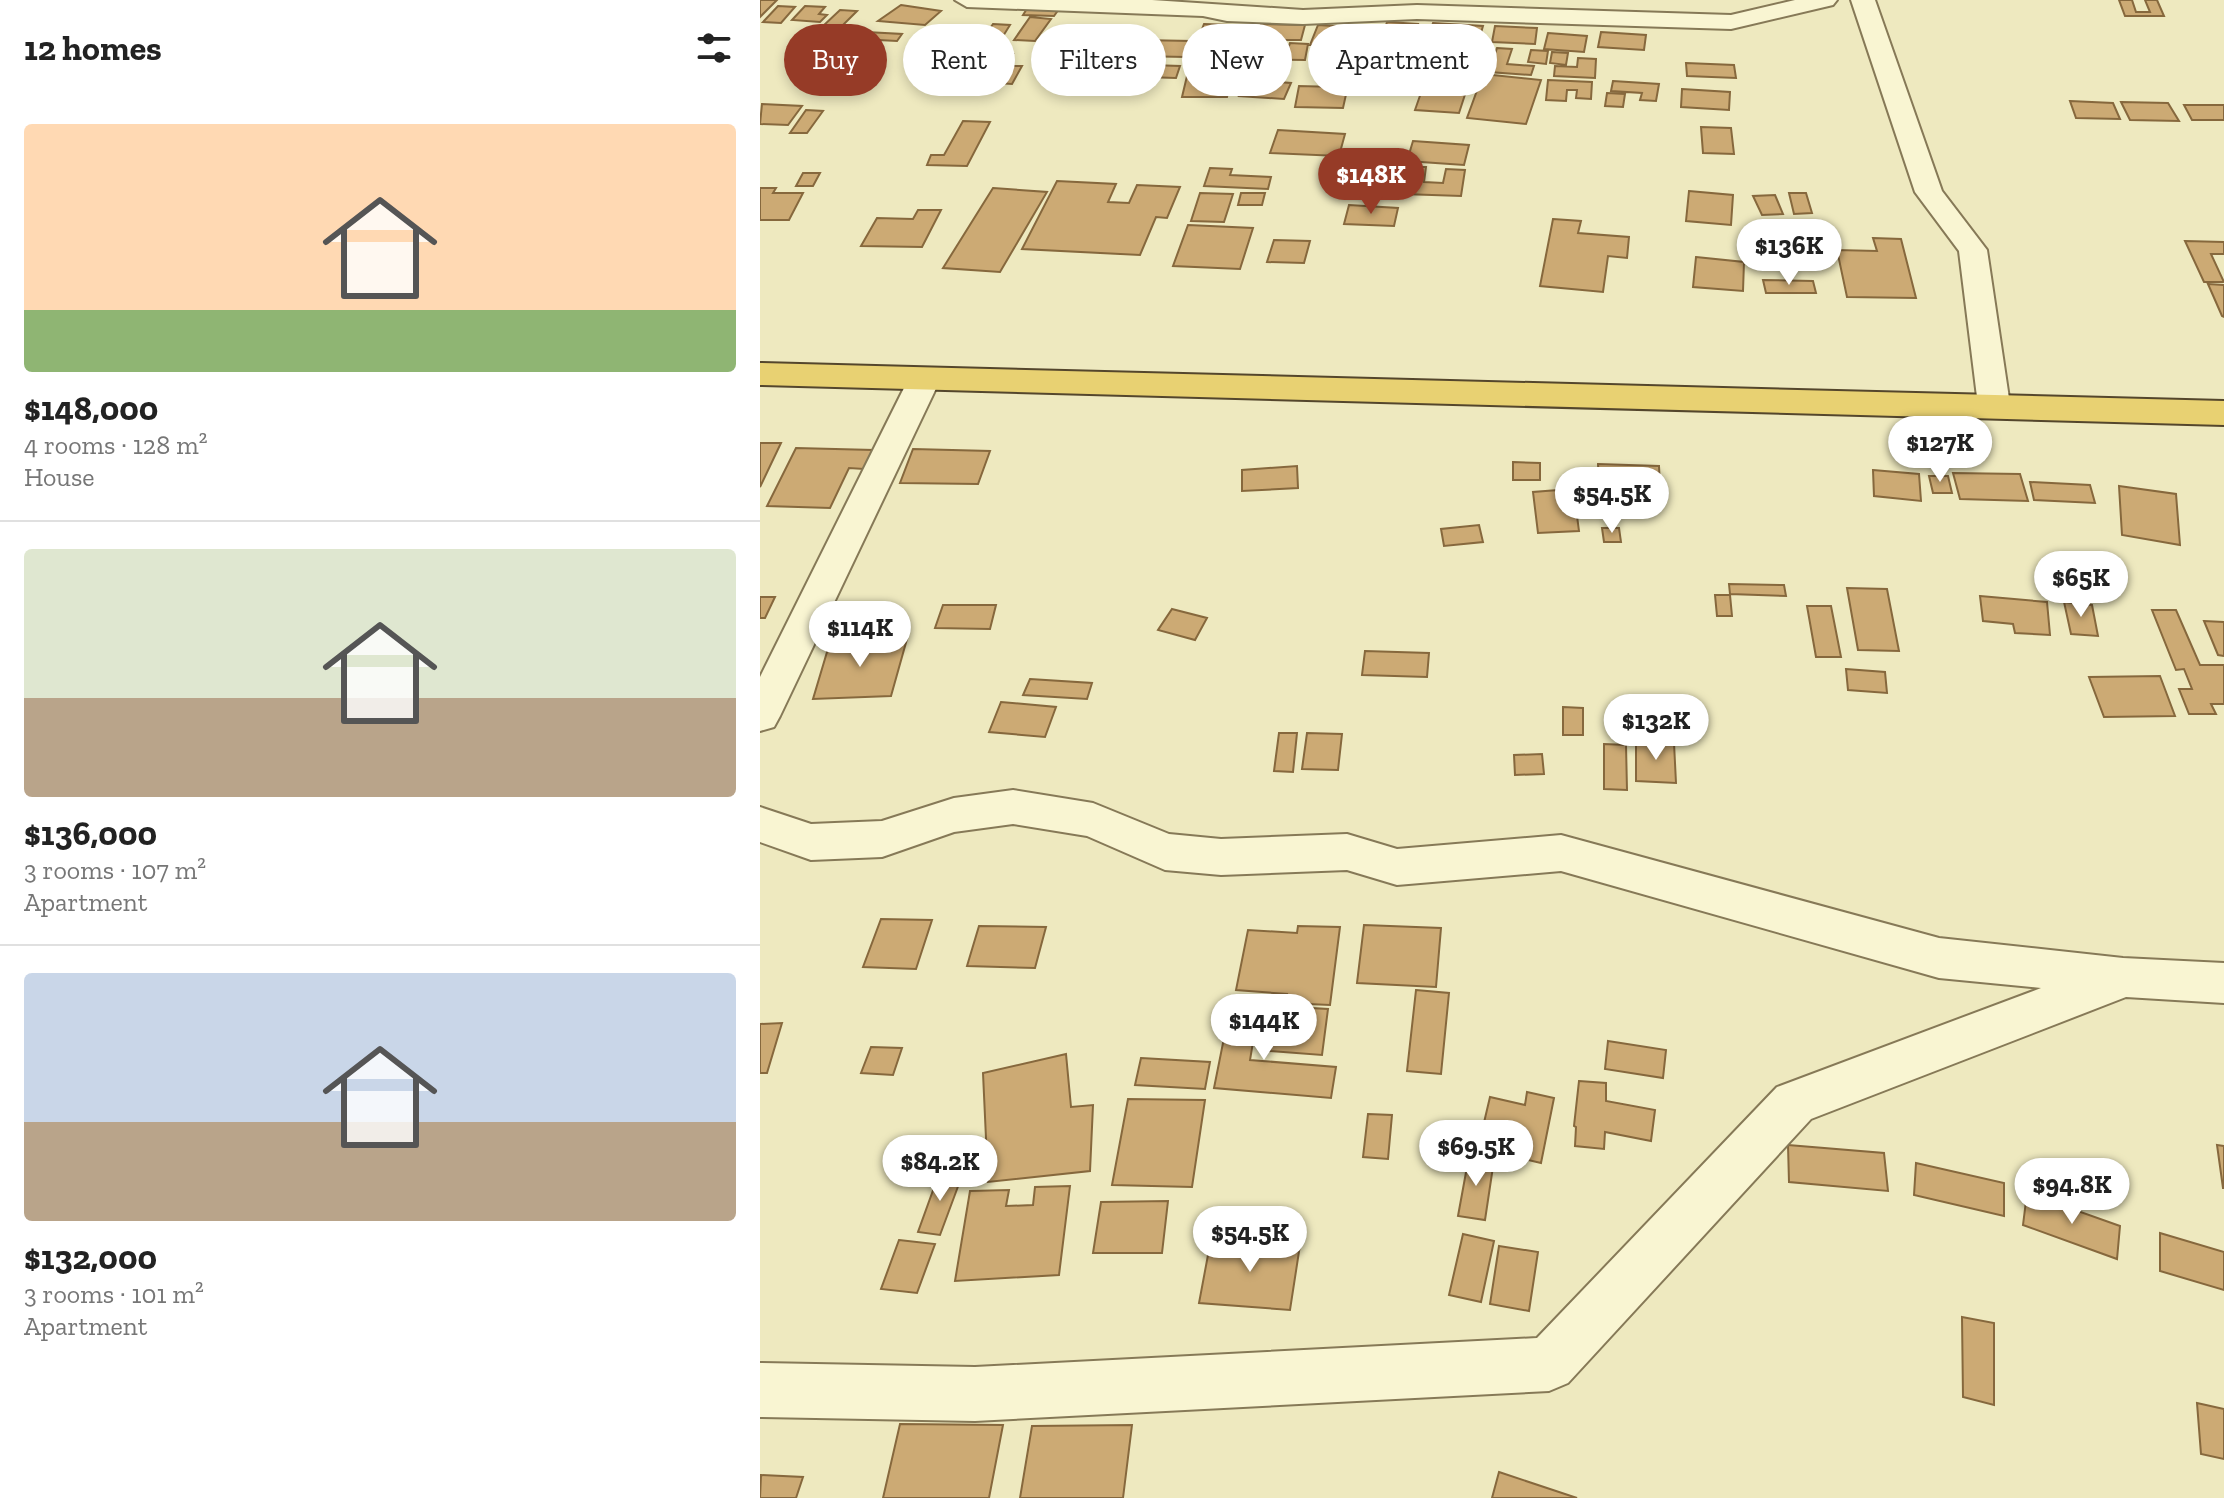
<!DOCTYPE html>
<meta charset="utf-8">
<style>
body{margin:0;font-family:"Zilla Slab",serif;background:#f6f6f6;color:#222;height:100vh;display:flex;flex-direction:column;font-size:30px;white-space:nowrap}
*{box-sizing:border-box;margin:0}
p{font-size:26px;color:#767676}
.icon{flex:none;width:44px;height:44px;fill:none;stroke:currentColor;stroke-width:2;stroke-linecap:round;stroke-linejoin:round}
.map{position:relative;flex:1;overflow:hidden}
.sheet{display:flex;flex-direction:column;background:#fff;width:760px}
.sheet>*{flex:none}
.hud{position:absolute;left:24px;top:24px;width:760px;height:72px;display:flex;gap:16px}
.price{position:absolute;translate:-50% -68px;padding:0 18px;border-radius:28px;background:#fff;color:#222;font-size:26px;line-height:52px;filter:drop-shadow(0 2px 4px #0008)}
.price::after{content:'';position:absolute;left:50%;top:48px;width:24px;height:18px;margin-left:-12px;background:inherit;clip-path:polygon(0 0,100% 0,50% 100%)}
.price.on{background:#963b27;color:#fff}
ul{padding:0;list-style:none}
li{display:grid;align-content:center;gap:16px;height:424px;padding:0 24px}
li+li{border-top:2px solid #e0e0e0}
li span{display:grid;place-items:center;height:248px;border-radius:8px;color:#555}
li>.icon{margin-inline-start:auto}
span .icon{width:144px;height:144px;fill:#fffc;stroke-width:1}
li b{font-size:34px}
h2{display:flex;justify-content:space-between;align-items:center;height:96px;padding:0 24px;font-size:34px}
.tag{padding:0 28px;border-radius:36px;background:#fff;box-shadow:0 4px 12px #0003;font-size:28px;line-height:72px}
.tag.on{background:#963b27;color:#fff}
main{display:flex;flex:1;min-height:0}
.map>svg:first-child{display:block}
</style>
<main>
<section class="sheet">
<h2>12 homes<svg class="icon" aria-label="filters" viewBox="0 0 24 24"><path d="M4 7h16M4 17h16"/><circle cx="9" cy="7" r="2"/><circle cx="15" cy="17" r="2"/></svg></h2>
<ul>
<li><span style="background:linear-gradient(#ffd9b3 75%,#8fb573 0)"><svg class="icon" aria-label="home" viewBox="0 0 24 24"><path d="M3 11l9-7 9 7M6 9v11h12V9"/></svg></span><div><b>$148,000</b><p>4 rooms · 128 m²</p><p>House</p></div></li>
<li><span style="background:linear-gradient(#dfe7d0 60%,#b9a48a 0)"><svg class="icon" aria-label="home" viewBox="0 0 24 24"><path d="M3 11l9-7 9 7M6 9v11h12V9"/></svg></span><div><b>$136,000</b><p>3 rooms · 107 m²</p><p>Apartment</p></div></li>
<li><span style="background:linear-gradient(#c9d6e8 60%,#b9a48a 0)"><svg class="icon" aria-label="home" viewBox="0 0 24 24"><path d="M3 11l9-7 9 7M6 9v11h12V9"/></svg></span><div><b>$132,000</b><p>3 rooms · 101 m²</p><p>Apartment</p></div></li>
</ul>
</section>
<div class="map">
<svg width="1464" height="1498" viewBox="0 0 1464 1498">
<rect width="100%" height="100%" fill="#eee9bf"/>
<path fill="#ccaa74" stroke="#86683d" stroke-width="2" d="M0 0H17L0 17Z
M1359 0H1372L1376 12H1390L1385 0H1397L1404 16H1365Z
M141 5 181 11 165 25 118 21Z
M18 6 35 7 21 23 3 22Z
M45 6 65 7 59 14 67 15 60 22 32 20Z
M268 7 299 9 294 16 263 15Z
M80 10 97 11 80 28 63 26Z
M270 17 291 19 275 41 254 40Z
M627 22 658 24 652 46 620 44Z
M673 23 723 26 716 50 685 48 681 62 660 60Z
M233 24 250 25 240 41 222 40Z
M444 24 471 25 467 38 439 37Z
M501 24 545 25 541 40H497Z
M558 25 602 28 597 42 569 40 568 45H550Z
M735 26 777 28 775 44 732 42Z
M167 30H180L177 35 202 36 196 44 157 42Z
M106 32 142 34 137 41 100 39Z
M841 32 886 35 884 50 838 47Z
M788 33 827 36 824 52 784 49Z
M381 40 431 41 426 57 375 56Z
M491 43H510L507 52H527L530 43 548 44 545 60 486 59Z
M317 44H330L329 48 350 49 347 55H314Z
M737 48 752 49 747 64 774 66 771 75 729 72Z
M771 50 788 51 786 64 768 62Z
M609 52 644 54 642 63 606 61Z
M792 52 808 53 806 65 790 63Z
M228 53 253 54 245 66H262L252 84 221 82 228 71 217 70Z
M818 58 836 59 835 78 794 76 795 66 817 67Z
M311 59 355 61 347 75 304 73Z
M560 63 601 64 596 91 587 90 583 108 535 107 539 86 577 87 580 75H557Z
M926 63 974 65 976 78 927 76Z
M390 65 420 66 416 78 385 77Z
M610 66 652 68 648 82 605 80Z
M670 67 713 70 699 113 655 110Z
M723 74 781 80 766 124 707 118Z
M427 76H472L467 97H422Z
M487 80 531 83 524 99 479 96Z
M788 80 832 82 831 99 816 98 817 90H807L806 101 786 100Z
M853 81 899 84 896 101 880 100 882 93 851 91Z
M922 89 970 92 969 110 921 107Z
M847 93 865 94 863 107 845 106Z
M1310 101 1353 103 1360 119 1316 118Z
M1361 102 1408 103 1419 121 1370 120Z
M2 104 42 106 28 125 0 124Z
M1424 105H1464V120H1432Z
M46 110 63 111 47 133H30Z
M203 121 230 122 207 166 167 165 171 155H184Z
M941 127 971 128 974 154 943 153Z
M518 130 585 134 579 156 510 153Z
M653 141 709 145 704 165 647 161Z
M648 167H666L664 182 683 183 686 169 705 170 701 196 643 194Z
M450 168 472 169 470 175 511 177 508 189 444 186Z
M43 173H60L53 186H36Z
M297 181 356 184 348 202 369 203 377 185 420 187 407 218 396 217 380 255 262 249Z
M0 188H16L13 193H43L29 220H0Z
M233 188 287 192 240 272 183 268Z
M929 191 973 195 971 225 926 221Z
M440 193 473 194 464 222 431 221Z
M481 193H505L502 205H478Z
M1029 193H1046L1052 213 1034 214Z
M1015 195 1023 214 1002 215 993 196Z
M589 205 638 208 634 226 584 224Z
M158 210H181L162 247 101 246 117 218 153 219Z
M793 219 821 221 818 233 869 237 867 258 848 256 843 292 780 286Z
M428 225 493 228 480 269 413 266Z
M1113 238 1141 239 1156 298 1087 297 1077 250 1117 251Z
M514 240 550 241 544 263 507 262Z
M1425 241 1464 242V254H1451L1464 282H1444Z
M936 257 984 262 983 291 933 287Z
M1003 280 1053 281 1056 293H1006Z
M1448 284 1464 285V317L1462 316Z
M0 443H21L0 487Z
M36 448 113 450 104 469 89 468 70 508 7 506Z
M153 449 230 451 218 484 140 483Z
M753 462 780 463V480H753Z
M838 464 899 466 900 486 839 485Z
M537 466 538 488 482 491V470Z
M1113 470 1159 474 1161 501 1114 496Z
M1193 473 1260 474 1268 501 1200 499Z
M1169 476H1188L1192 493H1173Z
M1270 482 1330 485 1335 503 1274 500Z
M1359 486 1416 494 1420 545 1362 535Z
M824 488 830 515 817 516 819 531 778 533 773 492Z
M843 489 898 490 899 503 844 502Z
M719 525 723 542 684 546 681 529Z
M842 528H859L861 542H844Z
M969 584 1024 585 1026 596 970 594Z
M1087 588 1127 589 1139 651 1098 650Z
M955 595H970L972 616H957Z
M1220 596 1287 602 1290 635 1255 633 1253 624 1223 621Z
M0 597H15L5 618H0Z
M1304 602 1332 605 1338 636 1311 634Z
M183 605H236L230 629 175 628Z
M1047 606H1071L1081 657H1056Z
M412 609 447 618 435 640 398 630Z
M1392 610H1416L1440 665H1464V704H1451L1456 714H1429L1419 689H1432L1424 669 1416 670Z
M1444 621 1464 622V656L1458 655Z
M147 639 131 696 53 699 70 642Z
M605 651 669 653 667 677 602 675Z
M1086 669 1125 672 1127 693 1088 690Z
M1400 676 1415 716 1344 717 1329 677Z
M270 679 332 683 327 699 263 695Z
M241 702 296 707 285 737 229 732Z
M803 707 823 708V735H803Z
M519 733H537L533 772 514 771Z
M547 733 582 734 578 770 542 769Z
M876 742 914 743 916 783 876 781Z
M844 744 866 745 867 790 844 789Z
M782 754 784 774 755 775 754 755Z
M121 919 172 920 156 969 103 967Z
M604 925 681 928 676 987 597 983Z
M219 926 286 927 275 968 207 966Z
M538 926 580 927 570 1005 526 1003 527 994 476 990 488 930 537 933Z
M656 990 689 993 681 1074 647 1071Z
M472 998 500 1000 490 1060 576 1067 571 1098 454 1088Z
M517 1006 568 1009 562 1055 510 1051Z
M22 1023 7 1073H0V1024Z
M848 1041 906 1050 903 1078 845 1069Z
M111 1047 142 1048 133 1075 101 1073Z
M306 1054 311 1107 333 1105 330 1171 228 1182 223 1073Z
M381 1058 450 1062 445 1089 375 1085Z
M819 1081 846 1083V1101L895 1110 891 1141 845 1132 844 1149 815 1146 816 1127 814 1126Z
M767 1092 794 1098 781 1163 718 1148 730 1097 765 1105Z
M368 1099 445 1100 432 1187 352 1185Z
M608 1114 632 1115 628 1159 603 1157Z
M1028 1145 1124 1153 1128 1191 1029 1182Z
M1457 1145 1464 1146V1188H1463Z
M709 1156 734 1160 725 1220 698 1216Z
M1156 1163 1244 1183V1216L1154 1195Z
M180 1171 203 1173 180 1235 158 1232Z
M310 1186 299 1275 195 1281 210 1191 249 1190 246 1206 273 1205 275 1187Z
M1267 1193 1360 1226 1357 1259 1263 1225Z
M408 1201 402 1253H333L341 1202Z
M1400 1233 1464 1252V1290L1400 1271Z
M703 1234 734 1241 721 1302 689 1295Z
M451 1239 540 1245 530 1310 439 1303Z
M139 1240 175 1244 157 1293 121 1289Z
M739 1246 778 1252 769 1311 730 1304Z
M1202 1317 1234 1323V1405L1203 1397Z
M1437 1403 1464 1409V1459L1441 1454Z
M140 1424 243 1425 229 1498H123Z
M372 1425 363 1498H260L272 1426Z
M739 1472 817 1498H732Z
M1 1475 43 1477 36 1498H0Z"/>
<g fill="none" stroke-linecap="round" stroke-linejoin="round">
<defs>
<path id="minor" d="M195 0H392L543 10 657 5 971 15 1035 0H1077L1073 5 971 29 657 19 543 24 467 21 443 16 207 7Z
M1091 0H1115L1182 191 1227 250 1250 405 1245 412 1234 415 1223 412 1218 405 1199 251 1155 192Z
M164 370 175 373 180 380 20 716 14 727 0 731V677L148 380 153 373Z
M253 790 333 803 409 834 461 839 587 834 637 849 801 835 1179 938 1363 958 1464 963V1003L1366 997 1051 1119 808 1383 789 1391 215 1421 0 1417V1363L215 1367 777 1338 1017 1087 1281 988 1179 978 801 871 637 885 587 870 461 875 405 870 327 836 253 824 194 832 122 857 51 860 0 842V807L51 824 122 821 194 798Z"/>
<path id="trunk" d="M0 363 1464 401V425L0 385Z"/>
</defs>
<use href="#minor" stroke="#867957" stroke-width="4"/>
<use href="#trunk" stroke="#54462c" stroke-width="4"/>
<use href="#minor" fill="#f9f5d2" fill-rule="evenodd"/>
<use href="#trunk" fill="#e8d172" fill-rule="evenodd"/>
</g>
</svg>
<b class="price on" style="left:611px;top:216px">$148K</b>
<b class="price" style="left:1029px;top:287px">$136K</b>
<b class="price" style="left:1180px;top:484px">$127K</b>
<b class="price" style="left:852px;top:535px">$54.5K</b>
<b class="price" style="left:1321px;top:619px">$65K</b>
<b class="price" style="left:100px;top:669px">$114K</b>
<b class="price" style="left:896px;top:762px">$132K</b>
<b class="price" style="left:504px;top:1062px">$144K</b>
<b class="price" style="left:716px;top:1188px">$69.5K</b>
<b class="price" style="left:180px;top:1203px">$84.2K</b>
<b class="price" style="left:1312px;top:1226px">$94.8K</b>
<b class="price" style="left:490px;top:1274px">$54.5K</b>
<div class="hud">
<a class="tag on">Buy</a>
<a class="tag">Rent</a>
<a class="tag">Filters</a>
<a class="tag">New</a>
<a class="tag">Apartment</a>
</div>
</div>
</main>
